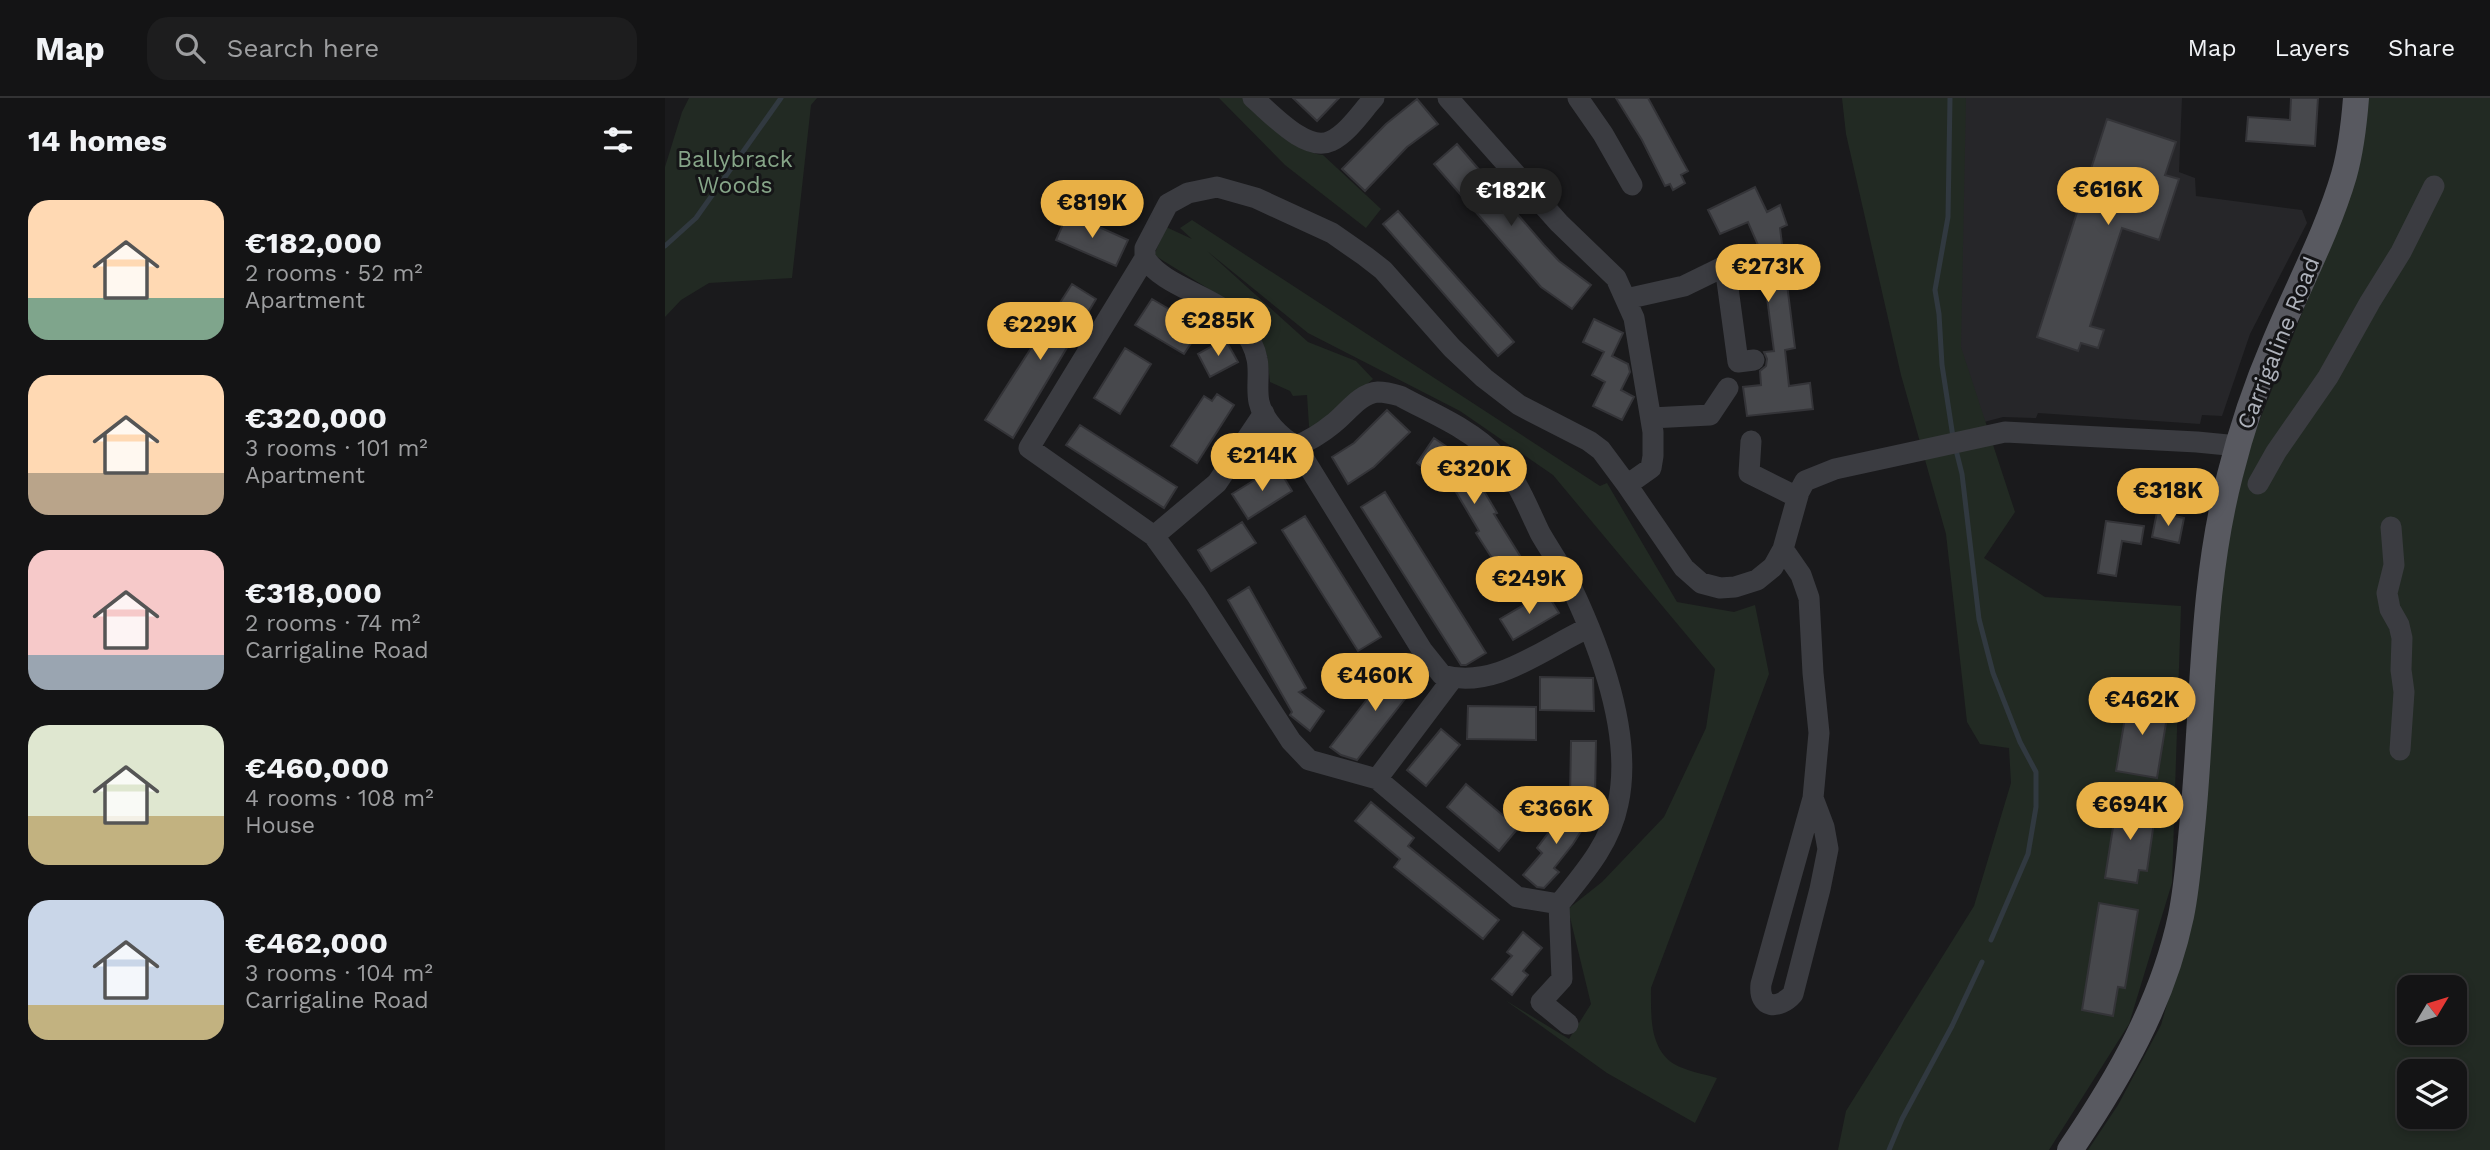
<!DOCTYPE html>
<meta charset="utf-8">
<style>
body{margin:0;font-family:"Work Sans",sans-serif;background:#1d1d1e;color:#f1f3f6;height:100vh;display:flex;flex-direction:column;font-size:26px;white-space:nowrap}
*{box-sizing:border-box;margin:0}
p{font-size:23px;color:#9d9ea0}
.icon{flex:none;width:38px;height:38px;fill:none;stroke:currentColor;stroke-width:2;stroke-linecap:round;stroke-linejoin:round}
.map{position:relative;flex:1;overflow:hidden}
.details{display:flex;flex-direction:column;background:#141415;width:665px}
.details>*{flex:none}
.needle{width:46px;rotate:52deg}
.controls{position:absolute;left:1732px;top:877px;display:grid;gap:14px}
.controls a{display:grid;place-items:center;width:70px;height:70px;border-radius:14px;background:#141415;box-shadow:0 4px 10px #0003,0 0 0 2px #333334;font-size:35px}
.price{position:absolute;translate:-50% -60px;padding:0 16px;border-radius:24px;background:#e8b046;color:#111;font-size:23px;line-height:46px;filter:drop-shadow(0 2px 4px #0008)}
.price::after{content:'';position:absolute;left:50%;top:42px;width:21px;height:16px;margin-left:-10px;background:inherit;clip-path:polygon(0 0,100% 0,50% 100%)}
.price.selected{background:#222;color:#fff}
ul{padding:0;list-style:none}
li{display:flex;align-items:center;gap:21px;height:175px;padding:0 28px}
li span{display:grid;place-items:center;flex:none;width:196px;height:140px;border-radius:21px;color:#555}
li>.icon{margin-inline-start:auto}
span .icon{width:84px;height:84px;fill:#fffc;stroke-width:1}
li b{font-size:30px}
h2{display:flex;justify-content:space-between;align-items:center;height:84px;padding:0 28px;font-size:30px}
header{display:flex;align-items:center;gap:42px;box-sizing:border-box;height:98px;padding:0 35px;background:#141415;border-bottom:2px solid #333334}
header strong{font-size:33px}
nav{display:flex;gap:38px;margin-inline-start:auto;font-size:24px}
.search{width:490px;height:63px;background:#1d1d1e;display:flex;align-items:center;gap:18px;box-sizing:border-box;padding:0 24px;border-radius:21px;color:#9d9ea0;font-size:26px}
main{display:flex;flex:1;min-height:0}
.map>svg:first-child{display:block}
</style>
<header>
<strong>Map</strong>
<div class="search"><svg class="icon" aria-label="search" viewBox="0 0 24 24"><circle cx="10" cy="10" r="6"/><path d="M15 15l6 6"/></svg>Search here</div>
<nav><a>Map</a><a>Layers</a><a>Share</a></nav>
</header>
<main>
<section class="details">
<h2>14 homes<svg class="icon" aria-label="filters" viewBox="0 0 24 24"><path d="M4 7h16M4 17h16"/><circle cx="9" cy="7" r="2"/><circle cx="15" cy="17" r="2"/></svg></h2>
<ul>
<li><span style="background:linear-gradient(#ffd9b3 70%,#7fa58c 0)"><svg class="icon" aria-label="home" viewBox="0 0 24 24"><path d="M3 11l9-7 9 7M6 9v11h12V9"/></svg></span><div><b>€182,000</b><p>2 rooms · 52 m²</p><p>Apartment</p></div></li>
<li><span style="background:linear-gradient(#ffd9b3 70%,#b9a48a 0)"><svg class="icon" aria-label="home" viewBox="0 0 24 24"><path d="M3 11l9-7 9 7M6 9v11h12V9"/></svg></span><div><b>€320,000</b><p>3 rooms · 101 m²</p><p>Apartment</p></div></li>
<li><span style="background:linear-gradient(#f6c9c9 75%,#9aa5b1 0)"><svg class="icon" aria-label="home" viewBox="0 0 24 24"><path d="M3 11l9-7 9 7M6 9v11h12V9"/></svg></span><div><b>€318,000</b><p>2 rooms · 74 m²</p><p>Carrigaline Road</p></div></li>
<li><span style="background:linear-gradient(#dfe7d0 65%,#c2b280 0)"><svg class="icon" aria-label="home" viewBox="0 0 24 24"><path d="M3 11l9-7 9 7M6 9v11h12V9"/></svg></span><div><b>€460,000</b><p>4 rooms · 108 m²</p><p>House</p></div></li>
<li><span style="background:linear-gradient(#c9d6e8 75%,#c2b280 0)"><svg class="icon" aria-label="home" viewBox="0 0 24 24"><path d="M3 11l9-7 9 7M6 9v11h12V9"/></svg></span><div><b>€462,000</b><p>3 rooms · 104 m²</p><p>Carrigaline Road</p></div></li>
</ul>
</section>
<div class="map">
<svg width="1825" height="1052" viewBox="0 0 1825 1052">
<rect width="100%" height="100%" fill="#1a1a1c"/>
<path fill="#262629" d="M1260 0H1517L1514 74 1530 80 1531 98 1637 112 1642 125 1585 236 1557 318 1537 317 1535 326 1373 315 1371 320 1338 319 1270 337Z"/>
<path fill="#222a23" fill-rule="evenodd" d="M24 0H152L146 7 127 180 44 185 16 202 0 219V69L17 14Z
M554 0H580C602 21 627 54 658 57L716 111 701 130 620 67Z
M1177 0H1301L1296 249 1350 414 1319 460 1380 499 1516 508 1507 785 1464 926 1384 1052H1173L1181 1013 1309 808 1346 685 1344 650 1315 646 1302 624 1281 436 1236 277 1181 36Z
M1702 0H1825V1052H1423L1453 1007 1496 927 1529 812 1548 557 1565 428 1588 339 1670 132ZM1745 889H1790V934H1745ZM1745 973H1790V1018H1745Z
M527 122 935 388 942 385 1012 504 1069 514 1090 507 1104 576 986 890C986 917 984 950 1009 966 1021 973 1039 976 1052 980L1030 1025 942 975 840 902 904 941 926 906 903 811 937 784 999 719 1041 630 1050 571 888 377 795 313 643 235 542 153 643 244 691 263 708 281 665 319 646 331 644 328 642 297 628 298 625 293 605 284 602 257 587 229 573 209 489 157 501 129 527 141 515 130Z"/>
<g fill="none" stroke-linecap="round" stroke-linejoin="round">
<path stroke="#313940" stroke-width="5" d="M1285 0 1283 119 1270 192 1274 216 1277 267 1288 339
M0 148 31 120 116 0
M1290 348 1297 376 1314 521 1328 575 1355 644 1371 674V709L1363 756 1326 842
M1224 1052 1237 1021 1287 928 1317 864"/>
</g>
<path fill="#47484c" stroke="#343438" stroke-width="2" d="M628 0H674L652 23Z
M951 0H983L1023 73 1016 77 1020 85 1008 92 1005 86 1000 88 977 42Z
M1626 0H1653L1650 48 1581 43 1583 19 1625 22Z
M752 1 773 26 742 49 700 93 677 71 721 26Z
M1442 21 1511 44 1500 77 1514 81 1494 142 1457 130 1425 228 1439 232 1433 250 1416 245 1413 253 1372 239Z
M792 46 879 147 894 163 926 187 907 211 876 189 769 66Z
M1090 89 1102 114 1115 107 1122 127 1115 130 1130 250 1120 252 1124 288 1145 285 1148 311 1082 318 1078 289 1096 287 1095 273 1101 268 1102 261 1099 254 1109 253 1096 154 1083 124 1055 136 1043 112Z
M733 113 849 244 833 258 718 126Z
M403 115 463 142 451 168 391 142Z
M407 186 431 201 348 340 320 322Z
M487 201 536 230 519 256 470 227Z
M929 221 958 235 947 258 963 266 965 274 956 292 969 299 957 322 928 308 940 284 927 277 939 254 918 244Z
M560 241 573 264 545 279 533 256Z
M460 250 486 266 455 316 429 300Z
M552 296 569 307 532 365 506 348 539 298 547 303Z
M722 312 745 334 709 369 683 386 667 359 689 345Z
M415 327 512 389 499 410 401 347Z
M769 340 794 357 791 363 814 381 813 383 832 415 829 416 862 469 841 482 811 435 814 433 791 394 752 365Z
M612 368 627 393 583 421 567 396Z
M720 394 821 555 801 567H796L696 409Z
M1492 414 1519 420 1514 445 1487 439Z
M640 418 716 539 693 553 617 432Z
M1441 423 1479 428 1476 446 1457 443 1451 478 1433 475Z
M577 424 591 445 546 473 533 452Z
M584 489 641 590 634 594 659 613 645 633 625 617 627 614 563 502Z
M881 494 894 515 848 542 835 521Z
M731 564 754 583 692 662 676 657 665 649Z
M875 579 928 580 929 613 875 612Z
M1464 596 1500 602 1497 618 1502 619 1492 680 1451 673Z
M803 608 871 609V642L802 641Z
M776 631 795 647 761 688 742 672Z
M906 643H931L930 700H905Z
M801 686 853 730 834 753 782 709Z
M706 704 749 740 743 748 834 822 818 841 729 769 735 761 690 723Z
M1452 704 1491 710 1482 773 1474 772 1472 785 1440 780Z
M905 706 925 719 908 746 889 770 894 774 879 790 872 789 858 777 877 755 872 750Z
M1434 805 1473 812 1460 890 1453 889 1448 918 1417 912Z
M858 834 877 850 858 873 863 877 847 897 827 881 847 858 842 854Z"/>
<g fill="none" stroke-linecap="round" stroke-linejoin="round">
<path stroke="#3b3c41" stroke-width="21" d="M588 0C606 15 641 55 666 43 683 35 697 13 709 0
M783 0 894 125 951 180 969 220 988 334V358L986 370 962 387 1019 470 1036 485 1055 490 1070 489 1092 482 1108 469 1118 451 1134 394 1140 383 1170 371 1340 334 1532 344 1573 348
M913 0 938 36 967 87
M480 160 364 350 489 438 531 496 626 643 644 662 712 681 852 799 894 806
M961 201 1019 188 1060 168 1073 264 1089 262
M986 320 1045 317 1063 290
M1086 343 1084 375 1132 399
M631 348 757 552 777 577C830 592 877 551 923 530
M1593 386 1611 354 1663 279 1705 204 1736 154 1769 88
M1726 429 1729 467 1722 495 1725 511 1734 527 1737 540 1736 572 1739 594 1735 652
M489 438 552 385 599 315
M1118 451 1136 477 1144 500 1148 575 1154 635 1148 700 1096 886C1093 911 1114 912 1128 896L1155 791 1163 751 1159 729 1148 700
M712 681 788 580
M903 926 876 904 897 881 894 806C919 775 945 746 953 706 969 633 932 541 900 476 892 462 883 449 875 435 860 404 854 384 830 357 806 331 766 315 735 298 728 296 721 294 713 294 695 295 682 315 669 325 658 334 644 343 631 348 615 339 598 322 594 304 591 290 595 275 592 261 590 250 582 236 575 227 553 197 500 191 480 160V150L503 106 523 95 552 89 591 100 667 135 700 158 718 172 787 250 819 280 854 307 924 343 936 352 962 387"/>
<path stroke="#585960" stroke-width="26" d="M1405 1052C1454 980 1498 904 1516 818 1522 789 1524 759 1527 730 1539 612 1535 493 1565 377 1576 333 1591 288 1609 246 1632 190 1662 135 1679 77 1686 52 1689 26 1691 0"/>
</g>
<g text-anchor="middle" stroke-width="6" stroke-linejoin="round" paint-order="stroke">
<g font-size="23" fill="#86a588" stroke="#151517">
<text x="70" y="69">Ballybrack<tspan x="70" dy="26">Woods</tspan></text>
</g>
<g font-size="23" fill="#aeb2bb" stroke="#151517">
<text transform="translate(1613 245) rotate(-68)" y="8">Carrigaline Road</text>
</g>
</g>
</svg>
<div class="controls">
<a><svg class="needle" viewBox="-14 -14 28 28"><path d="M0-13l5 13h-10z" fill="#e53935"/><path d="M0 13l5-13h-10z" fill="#9d9ea0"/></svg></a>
<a><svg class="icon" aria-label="layers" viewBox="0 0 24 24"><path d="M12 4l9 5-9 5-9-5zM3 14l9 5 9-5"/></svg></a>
</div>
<b class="price" style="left:1443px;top:129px">€616K</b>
<b class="price selected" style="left:846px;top:130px">€182K</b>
<b class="price" style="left:427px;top:142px">€819K</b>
<b class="price" style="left:1103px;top:206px">€273K</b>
<b class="price" style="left:553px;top:260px">€285K</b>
<b class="price" style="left:375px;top:264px">€229K</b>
<b class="price" style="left:597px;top:395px">€214K</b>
<b class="price" style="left:809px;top:408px">€320K</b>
<b class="price" style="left:1503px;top:430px">€318K</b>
<b class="price" style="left:864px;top:518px">€249K</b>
<b class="price" style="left:710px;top:615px">€460K</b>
<b class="price" style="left:1477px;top:639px">€462K</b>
<b class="price" style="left:1465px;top:744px">€694K</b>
<b class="price" style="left:891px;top:748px">€366K</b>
</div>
</main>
